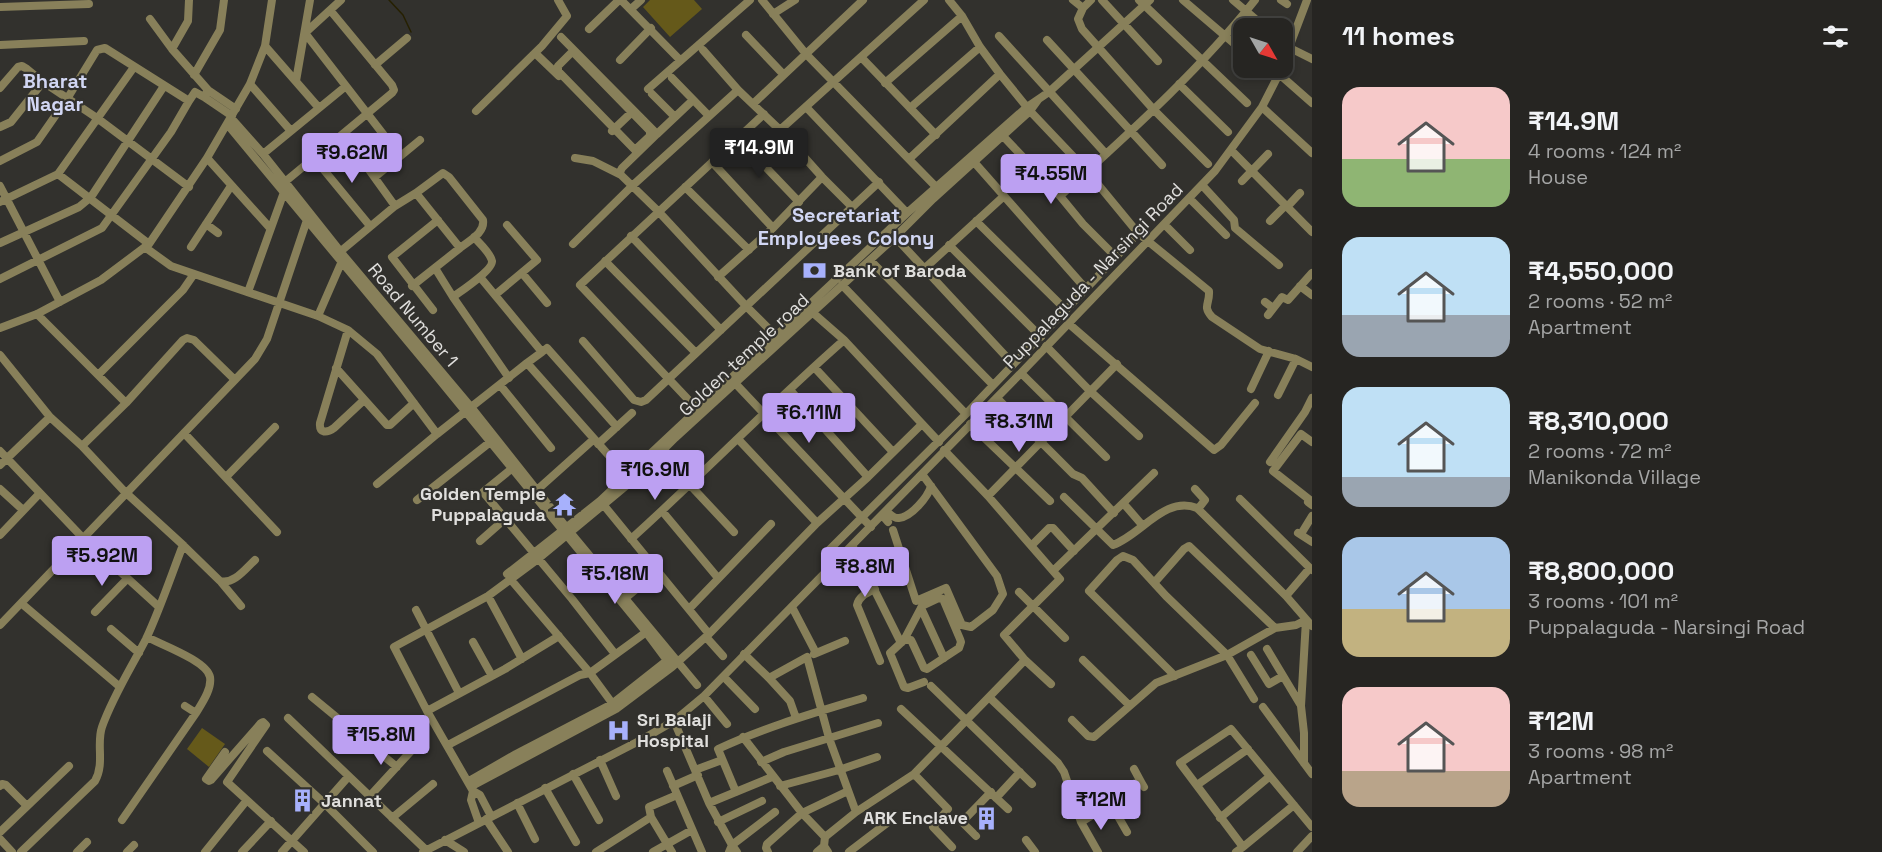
<!DOCTYPE html>
<meta charset="utf-8">
<style>
body{margin:0;font-family:"Space Grotesk",sans-serif;background:#2e2d2a;color:#f1f3f6;height:100vh;display:flex;flex-direction:column;font-size:22px;white-space:nowrap}
*{box-sizing:border-box;margin:0}
p{font-size:20px;color:#a4a5a5}
.icon{flex:none;width:33px;height:33px;fill:none;stroke:currentColor;stroke-width:2;stroke-linecap:round;stroke-linejoin:round}
.map{position:relative;flex:1;overflow:hidden}
.details{display:flex;flex-direction:column;background:#262522;width:570px}
.details>*{flex:none}
.needle{width:39px;rotate:129deg}
.fabs{position:absolute;left:1233px;top:18px;display:grid;gap:12px}
.fabs a{display:grid;place-items:center;width:60px;height:60px;border-radius:12px;background:#262522;box-shadow:0 3px 9px #0003,0 0 0 2px #424240;font-size:30px}
.price{position:absolute;translate:-50% -51px;padding:0 14px;border-radius:6px;background:#bca0f2;color:#111;font-size:20px;line-height:39px;filter:drop-shadow(0 2px 3px #0008)}
.price::after{content:'';position:absolute;left:50%;top:36px;width:18px;height:14px;margin-left:-9px;background:inherit;clip-path:polygon(0 0,100% 0,50% 100%)}
.price.on{background:#222;color:#fff}
ul{padding:0;list-style:none}
li{display:flex;align-items:center;gap:18px;height:150px;padding:0 30px}
li span{display:grid;place-items:center;flex:none;width:168px;height:120px;border-radius:18px;color:#555}
li>.icon{margin-inline-start:auto}
span .icon{width:72px;height:72px;fill:#fffc;stroke-width:1}
li b{font-size:26px}
h2{display:flex;justify-content:space-between;align-items:center;height:72px;padding:0 30px;font-size:26px}
main{display:flex;flex:1;min-height:0}
.map>svg:first-child{display:block}
</style>
<main>
<div class="map">
<svg width="1312" height="852" viewBox="0 0 1312 852">
<rect width="100%" height="100%" fill="#32312d"/>
<path fill="#65591a" d="M650 0H694L702 9 670 37 643 7Z
M202 728 225 744 209 767 187 749Z"/>
<g fill="none" stroke-linecap="round" stroke-linejoin="round">
<path stroke="#262001" stroke-width="1.5" d="M389 0 403 15 411 32"/>
<path stroke="#88805a" stroke-width="8" d="M189 0 188 21 172 49 208 90 236 109
M341 0 305 33 390 143C391 156 379 162 369 169
M621 0 680 60
M762 0 806 54 940 191
M949 0 962 16 980 47 1000 74 1030 111 1087 171 1138 233 1209 291C1210 304 1202 306 1212 317L1260 349 1296 359 1312 367
M1073 0 1083 8
M1091 0 1083 8 1078 19 1082 29 1153 109 1208 164
M1102 0 1158 61
M1139 0 1247 103
M1183 0 1244 52
M1233 0 1266 28
M1281 0 1287 4
M0 7 89 4
M631 9 641 0
M773 14 795 0
M150 19 172 49
M589 29 619 0
M746 35 783 74
M999 36 1106 154
M561 37 657 134 622 168 620 172 621 175 658 211 746 306 779 339
M1047 40 1162 165
M0 45 84 41
M265 46 319 108
M1290 48 1312 59
M703 50 738 90 780 130 822 177 852 207
M535 53 559 76
M571 53H574L650 131V136L635 150 558 71V66Z
M861 57 936 135
M620 60 651 28
M375 65 407 38
M1282 66 1307 0
M1261 68 1263 70
M1279 74 1312 103
M194 75 220 30 224 0
M672 78 709 116
M296 81 310 0
M885 83 962 16
M250 84 291 131
M1179 84 1228 132
M0 88 18 67 22 66 27 69 43 82 97 118 189 187
M648 89 750 0
M652 94 675 117
M204 97 232 116
M753 104 863 0
M806 107 907 213
M1262 107 1312 153
M910 108 980 47
M476 111 542 46 567 16 558 0
M231 118 263 154 344 256 471 407 570 532 697 685
M227 124 429 367 646 632 672 667
M0 127 11 122 43 82
M780 130 924 0
M612 131 632 112
M657 134 693 100
M344 135 395 206 416 193
M1002 135 1060 196 1083 224 1116 257
M738 138 799 202
M1231 150 1312 232
M263 154 346 86
M207 158 270 228
M314 158 370 226
M575 158 593 161 621 175
M909 159 1000 74
M0 161 37 142 67 99 97 50 105 48 189 101 195 92 204 97 208 90
M712 162 773 228
M974 162 1086 289
M443 173 449 177 483 220C485 233 470 240 460 248L416 193Z
M58 174 134 67
M375 177 420 140
M286 181 392 93 394 90 392 85 330 10
M1242 181 1268 154
M1202 185 1234 220 1235 228 1279 265
M0 186 60 302
M685 187 749 250
M1060 196C1128 134 1198 72 1255 0
M1189 198 1226 235
M0 202 58 174 149 244
M1287 207 1300 193
M976 221 1066 310
M1270 221 1285 206
M206 224 218 233
M1164 224 1190 250
M631 236 721 330
M895 237 1013 364
M0 243 79 207 91 197 164 86
M573 244 632 186 738 90
M949 245 1041 337
M191 247 231 186
M146 248 171 266 318 316 348 330 377 354 437 434
M341 251 395 206
M870 260 993 385
M605 261 696 353
M435 268 453 297C461 291 493 270 492 261 490 252 479 243 474 237
M925 268 1004 196
M522 273 547 303
M480 277 542 352 527 363
M718 277 773 228 822 177
M0 279 102 228 171 132 189 101
M412 286 460 248
M1300 286 1312 295
M248 292 284 192
M495 295 537 260 507 225
M453 297 509 378
M1265 302 1273 308
M433 310 392 257 438 220
M812 312 844 340 939 442
M37 314 126 403 183 340 187 338 194 340 235 380
M1268 315 1282 297 1288 300 1312 273
M318 316 342 261
M1068 323 1214 450 1221 445 1255 403
M0 328 37 314 101 280 149 244 207 158 250 84 265 46 272 0
M348 330 320 423C319 434 327 433 334 428L364 400
M583 341 634 400 641 402 646 400 879 182
M1046 346 1090 391 1139 436
M542 352 547 348 617 427
M0 355 50 417 82 446 124 491 183 545 220 581C234 585 246 568 255 560
M814 367 893 452
M336 368 387 425H390L414 403
M1021 373 1106 457
M98 375 183 290 194 274
M734 382 871 527
M500 385 551 448
M1251 389 1269 351
M790 390 868 477
M1278 395 1296 359
M997 398 1073 474 1082 478 1114 513
M699 411 580 285 764 114
M966 414C1023 353 1082 295 1138 233
M970 424 1050 501
M184 433 277 532
M738 439 817 523
M1312 442 1301 434 1273 471 1310 500 1308 502 1312 505
M598 444 632 413
M82 446 126 403
M664 450 695 481
M944 450 988 496 1060 579 1004 635 1025 660 1051 684
M0 451 81 536 159 607
M1270 462 1305 412 1312 398
M0 465 50 417
M515 466 483 492 572 599 615 654
M227 476 275 427
M377 484 437 434 527 363 627 476
M690 485 734 532
M0 489 23 510
M1195 489 1205 500 1198 509
M537 490 594 439
M988 496 1117 364
M1064 497 1113 545C1141 535 1165 495 1197 508L1286 596 1312 626
M1240 499 1312 570
M417 500 494 439
M602 503 709 634
M1124 504 1143 526
M662 511 718 578
M886 511C890 514 894 519 899 518 911 517 928 497 931 486
M882 515 888 522
M893 530 916 601 946 588 962 625 971 627 993 610 1003 594 997 576 922 474
M1298 533 1312 542
M1301 534 1312 516
M0 535 40 493
M631 539C703 474 771 404 844 340
M480 541 505 519
M852 545 901 643
M1032 545 1049 528H1053L1074 551
M828 551 966 414 842 285
M1054 570 1154 473
M507 574 600 501 907 213 1027 107 1049 92 1150 0
M512 581 590 673 615 707
M221 582 241 606
M1154 583 1184 549 1189 546 1275 628
M875 589C867 593 859 596 857 605L880 661
M1019 592 1065 638
M488 596 522 659
M1286 596 1309 569
M622 601 658 571
M21 603 120 687
M792 607 816 653
M921 608 944 658
M689 609 771 524
M416 610 459 693
M95 612 127 579
M0 625 255 359 267 339 307 220
M111 629 139 653
M706 637 723 656
M904 640H911L912 642 924 668 927 669 959 648 961 642 960 639 943 599 939 598 922 606 904 640 890 653 904 687 908 688 924 682
M473 642 492 676
M1267 649 1300 704
M744 654 769 678
M814 654 845 641
M1251 655 1269 684 1283 676
M1083 660 1129 705
M1175 676 1089 591 1117 560 1123 556 1133 560 1166 596 1227 655 1254 699
M724 677 755 709
M931 686 1032 784
M704 696 727 724
M312 697 397 767
M990 698 1058 763 1064 772 1081 822 1098 852
M185 706 196 713
M1263 707 1312 774
M901 709 1008 809
M427 711 505 669 559 636
M288 718 426 850
M796 718 790 701 769 678 807 657 829 738 856 812
M1072 720 1088 736 1094 737 1156 683 1227 655 1275 628 1296 625 1306 620 1301 706 1304 733V763
M674 721 709 803 732 845 729 852
M743 737 802 813 825 837
M448 745 580 675 590 673 649 630
M267 751 324 803 373 852
M225 752 206 779 209 781 211 780 261 723 263 722 266 725 227 782 304 852
M600 760 616 796
M761 762 784 752 878 723
M1134 769 1141 782
M695 770 722 760
M667 771 702 852
M573 774 599 820
M469 781 516 754 612 704 669 659
M1197 785 1248 749
M0 786 2 784 6 785 27 806
M472 786 616 709 672 667 709 634 817 523 868 477 922 424
M673 786 698 775
M780 786 839 770 877 757
M545 788 576 842
M473 791 471 800 479 823
M736 792 718 749C765 727 814 713 863 698
M369 797 412 750
M996 798 1020 772
M517 803 535 839
M709 803 772 777
M1111 804 1127 832
M491 816 480 795 473 791 427 711 394 647 488 596 538 559 632 481 675 438 895 237 933 199 1030 111 1038 100
M392 818 433 784
M1220 818 1269 777
M486 819 508 852
M122 820 196 713C202 703 212 689 210 677 207 661 162 645 147 637
M718 822 762 801
M1081 822 1114 802 1113 798C1118 791 1132 783 1141 782L1144 787
M0 832 69 766
M976 836 962 822 991 792
M0 839 12 852
M445 840 464 852
M1026 840 1035 852
M952 847 933 827 948 809 914 774 1025 660
M1243 847 1294 805
M21 852 95 781C105 763 96 744 102 727 113 696 131 668 146 639 160 609 171 576 183 545
M77 852 87 842
M127 852 134 845
M205 852 247 800
M242 852 271 821
M282 852 348 777
M423 852 641 740 674 721 704 696 1021 373 1215 171 1262 107 1282 68
M596 852 651 817
M653 852 692 830
M672 852 651 817 649 807 677 795
M737 852 732 845 775 812
M768 852 766 848 767 844 802 813 848 791
M817 852 824 846
M828 852 824 846 825 837 856 812 914 774
M849 852 887 823
M1236 852 1243 847 1180 763 1231 729 1312 827
M1297 852 1312 836"/>
</g>
<defs>
<symbol id="bank-bare" viewBox="-9 -9 18 18"><path d="M-6-4H6V4H-6ZM0-2.3a2.3 2.3 0 1 0 0 4.6a2.3 2.3 0 1 0 0-4.6Z" fill="#a7b1fc" stroke="#32312d" stroke-width="2.5" paint-order="stroke"/></symbol>
<symbol id="temple-bare" viewBox="-9 -9 18 18"><path d="M0-6L5-2H3V0L6.5 2.5H4V6H1.5V3h-3V6H-4V2.5H-6.5L-3 0V-2H-5Z" fill="#a7b1fc" stroke="#32312d" stroke-width="2.5" paint-order="stroke"/></symbol>
<symbol id="hospital-bare" viewBox="-9 -9 18 18"><path d="M-5-5h3v3.5h4V-5h3V5h-3V1.5h-4V5h-3Z" fill="#a7b1fc" stroke="#32312d" stroke-width="2.5" paint-order="stroke"/></symbol>
<symbol id="building-bare" viewBox="-9 -9 18 18"><path d="M-4-6H4V6H1V3H-1V6H-4ZM-2.5-4.3h1.7v1.8h-1.7ZM.8-4.3h1.7v1.8H.8ZM-2.5-1h1.7V.8h-1.7ZM.8-1h1.7V.8H.8Z" fill="#a7b1fc" stroke="#32312d" stroke-width="2.5" paint-order="stroke"/></symbol>
</defs>
<g fill-rule="evenodd">
<use href="#bank-bare" x="798" y="254" width="33" height="33"/>
<use href="#temple-bare" x="548" y="488" width="33" height="33"/>
<use href="#hospital-bare" x="602" y="714" width="33" height="33"/>
<use href="#building-bare" x="286" y="784" width="33" height="33"/>
<use href="#building-bare" x="970" y="802" width="33" height="33"/>
</g>
<g text-anchor="middle" stroke-width="4.5" stroke-linejoin="round" paint-order="stroke">
<g font-size="18" font-weight="bold" fill="#e0dfdd" stroke="#32312d" text-anchor="start">
<text x="833" y="277">Bank of Baroda</text>
<text x="546" y="500" text-anchor="end">Golden Temple<tspan x="546" dy="21">Puppalaguda</tspan></text>
<text x="637" y="726">Sri Balaji<tspan x="637" dy="21">Hospital</tspan></text>
<text x="321" y="807">Jannat</text>
<text x="968" y="824" text-anchor="end">ARK Enclave</text>
</g>
<g font-size="18" fill="#e0dfdd" stroke="#32312d">
<text transform="translate(1093 276) rotate(-46)" y="6">Puppalaguda - Narsingi Road</text>
<text transform="translate(413 315) rotate(50)" y="6">Road Number 1</text>
<text transform="translate(744 355) rotate(-43)" y="6">Golden temple road</text>
</g>
<g font-size="20" font-weight="bold" fill="#d1d6f3" stroke="#32312d">
<text x="55" y="88">Bharat<tspan x="55" dy="23">Nagar</tspan></text>
<text x="846" y="222">Secretariat<tspan x="846" dy="23">Employees Colony</tspan></text>
</g>
</g>
</svg>
<div class="fabs">
<a><svg class="needle" viewBox="-14 -14 28 28"><path d="M0-13l5 13h-10z" fill="#e53935"/><path d="M0 13l5-13h-10z" fill="#a4a5a5"/></svg></a>
</div>
<b class="price on" style="left:759px;top:179px">₹14.9M</b>
<b class="price" style="left:352px;top:184px">₹9.62M</b>
<b class="price" style="left:1051px;top:205px">₹4.55M</b>
<b class="price" style="left:809px;top:444px">₹6.11M</b>
<b class="price" style="left:1019px;top:453px">₹8.31M</b>
<b class="price" style="left:655px;top:501px">₹16.9M</b>
<b class="price" style="left:102px;top:587px">₹5.92M</b>
<b class="price" style="left:865px;top:598px">₹8.8M</b>
<b class="price" style="left:615px;top:605px">₹5.18M</b>
<b class="price" style="left:381px;top:766px">₹15.8M</b>
<b class="price" style="left:1101px;top:831px">₹12M</b>
</div>
<section class="details">
<h2>11 homes<svg class="icon" aria-label="filters" viewBox="0 0 24 24"><path d="M4 7h16M4 17h16"/><circle cx="9" cy="7" r="2"/><circle cx="15" cy="17" r="2"/></svg></h2>
<ul>
<li><span style="background:linear-gradient(#f6c9c9 60%,#8fb573 0)"><svg class="icon" aria-label="home" viewBox="0 0 24 24"><path d="M3 11l9-7 9 7M6 9v11h12V9"/></svg></span><div><b>₹14.9M</b><p>4 rooms · 124 m²</p><p>House</p></div></li>
<li><span style="background:linear-gradient(#bfe0f5 65%,#9aa5b1 0)"><svg class="icon" aria-label="home" viewBox="0 0 24 24"><path d="M3 11l9-7 9 7M6 9v11h12V9"/></svg></span><div><b>₹4,550,000</b><p>2 rooms · 52 m²</p><p>Apartment</p></div></li>
<li><span style="background:linear-gradient(#bfe0f5 75%,#9aa5b1 0)"><svg class="icon" aria-label="home" viewBox="0 0 24 24"><path d="M3 11l9-7 9 7M6 9v11h12V9"/></svg></span><div><b>₹8,310,000</b><p>2 rooms · 72 m²</p><p>Manikonda Village</p></div></li>
<li><span style="background:linear-gradient(#a9c7e8 60%,#c2b280 0)"><svg class="icon" aria-label="home" viewBox="0 0 24 24"><path d="M3 11l9-7 9 7M6 9v11h12V9"/></svg></span><div><b>₹8,800,000</b><p>3 rooms · 101 m²</p><p>Puppalaguda - Narsingi Road</p></div></li>
<li><span style="background:linear-gradient(#f6c9c9 70%,#b9a48a 0)"><svg class="icon" aria-label="home" viewBox="0 0 24 24"><path d="M3 11l9-7 9 7M6 9v11h12V9"/></svg></span><div><b>₹12M</b><p>3 rooms · 98 m²</p><p>Apartment</p></div></li>
</ul>
</section>
</main>
